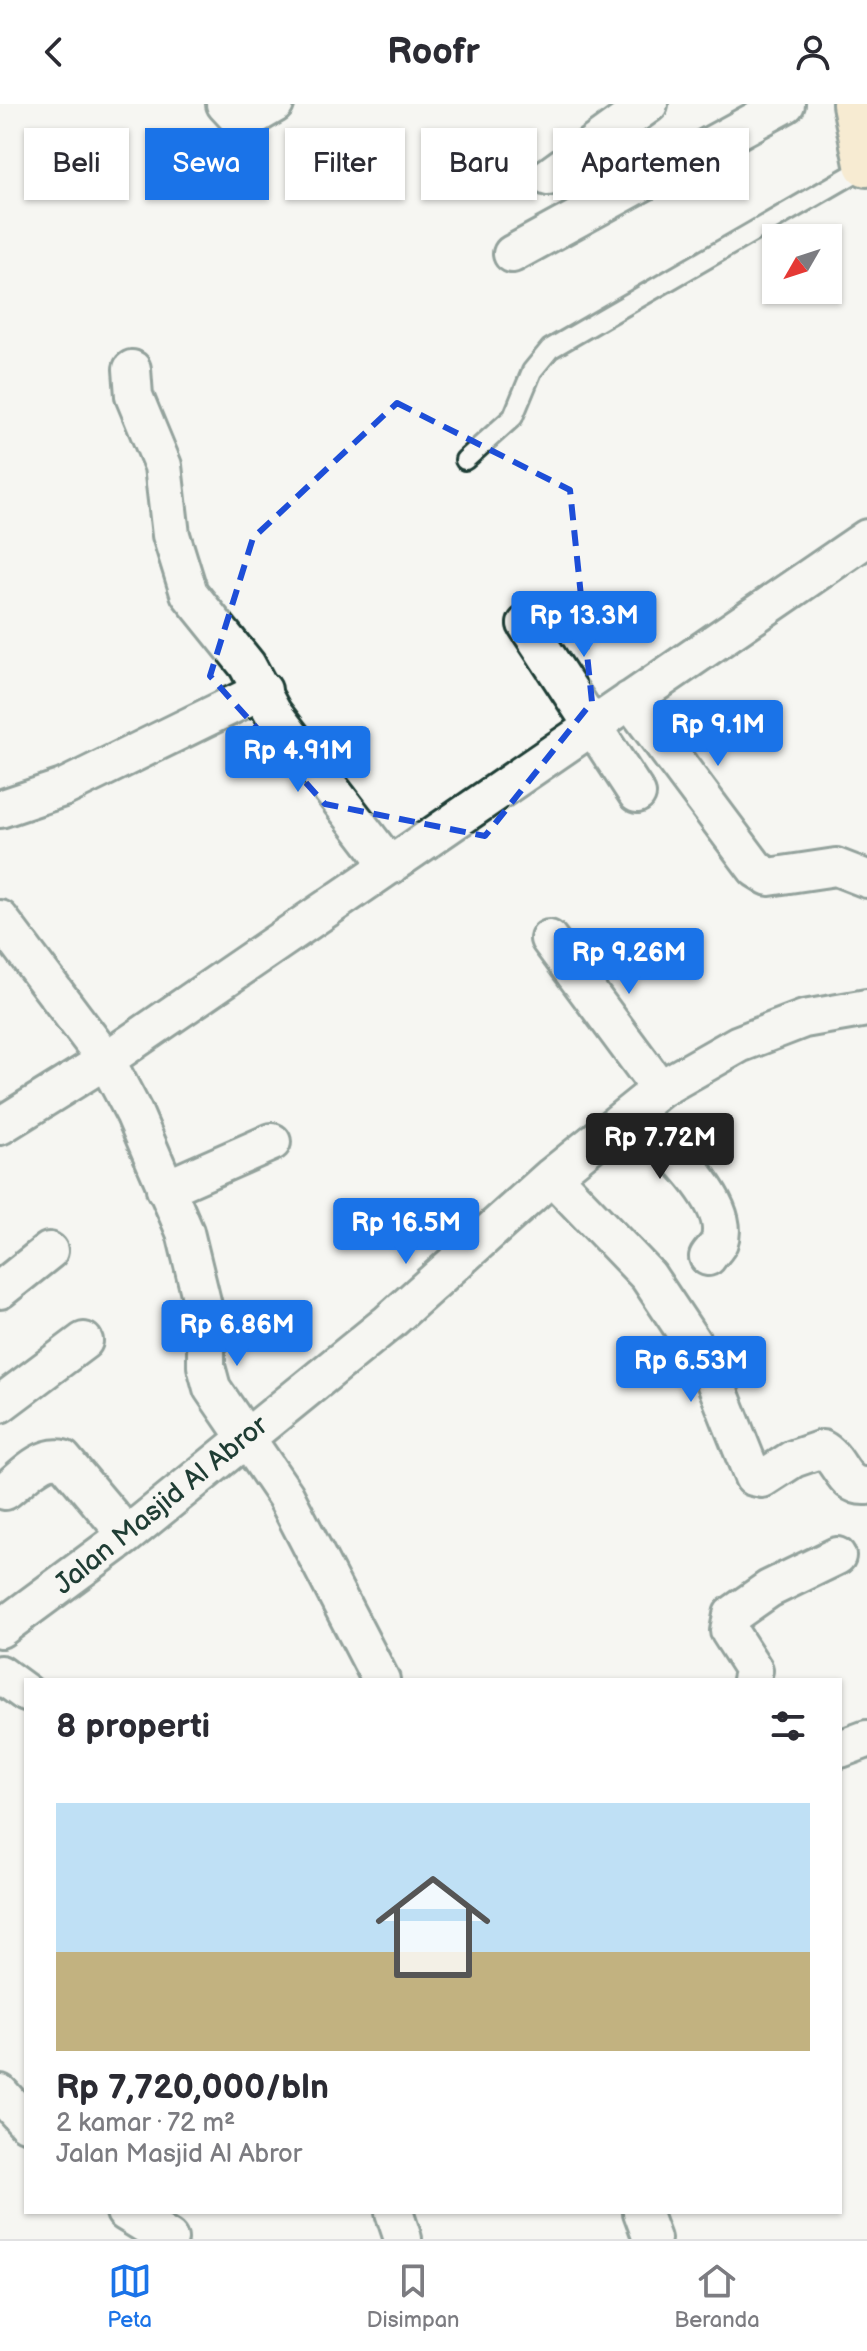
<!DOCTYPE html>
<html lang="id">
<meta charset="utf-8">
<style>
body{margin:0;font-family:"Balsamiq Sans",sans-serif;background:#f2f2f3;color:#2b2b33;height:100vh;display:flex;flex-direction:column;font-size:30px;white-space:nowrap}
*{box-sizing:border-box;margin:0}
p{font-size:26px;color:#7c7c81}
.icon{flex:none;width:44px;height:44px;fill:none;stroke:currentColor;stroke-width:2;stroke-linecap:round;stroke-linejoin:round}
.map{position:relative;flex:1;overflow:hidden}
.panel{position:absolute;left:24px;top:1574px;width:818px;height:536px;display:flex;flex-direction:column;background:#fff;border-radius:0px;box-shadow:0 2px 6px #0004}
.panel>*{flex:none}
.banner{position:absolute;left:24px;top:24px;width:820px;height:72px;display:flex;gap:16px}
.needle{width:52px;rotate:231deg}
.controls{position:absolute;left:762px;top:120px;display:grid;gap:16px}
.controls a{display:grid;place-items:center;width:80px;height:80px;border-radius:0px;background:#fff;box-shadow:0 2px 6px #0004;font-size:40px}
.price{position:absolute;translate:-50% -68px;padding:0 18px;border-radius:8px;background:#1a73e8;color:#fff;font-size:26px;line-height:52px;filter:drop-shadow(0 2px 4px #0008)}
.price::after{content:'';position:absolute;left:50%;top:48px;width:24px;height:18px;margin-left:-12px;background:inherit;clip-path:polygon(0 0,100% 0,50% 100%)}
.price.current{background:#222;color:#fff}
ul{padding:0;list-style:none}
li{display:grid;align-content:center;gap:16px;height:424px;padding:0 32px}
li span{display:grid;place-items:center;height:248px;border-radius:0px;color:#555}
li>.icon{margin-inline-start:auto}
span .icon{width:144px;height:144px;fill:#fffc;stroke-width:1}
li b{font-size:34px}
h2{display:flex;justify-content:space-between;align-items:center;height:96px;padding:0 32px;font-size:34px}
.chip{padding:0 28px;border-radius:0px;background:#fff;box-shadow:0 2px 6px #0004;font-size:28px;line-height:72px}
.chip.current{background:#1a73e8;color:#fff}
header{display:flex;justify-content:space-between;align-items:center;height:104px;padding:0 32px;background:#fff;font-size:36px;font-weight:700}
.dock{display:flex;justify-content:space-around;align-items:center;height:112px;border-top:2px solid #e1e1e2;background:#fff;font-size:22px;color:#7c7c81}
.dock a{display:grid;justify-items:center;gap:4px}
.dock .current{color:#1a73e8}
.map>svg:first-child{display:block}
</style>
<header><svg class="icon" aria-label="back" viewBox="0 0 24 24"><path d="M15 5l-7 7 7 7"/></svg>Roofr<svg class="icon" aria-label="person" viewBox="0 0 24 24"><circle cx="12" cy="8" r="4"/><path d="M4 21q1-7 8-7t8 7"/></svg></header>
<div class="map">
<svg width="867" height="2135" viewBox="0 0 867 2135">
<rect width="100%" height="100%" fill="#f6f6f2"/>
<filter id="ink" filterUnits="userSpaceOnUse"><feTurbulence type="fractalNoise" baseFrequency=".0125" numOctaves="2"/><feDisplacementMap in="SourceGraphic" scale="16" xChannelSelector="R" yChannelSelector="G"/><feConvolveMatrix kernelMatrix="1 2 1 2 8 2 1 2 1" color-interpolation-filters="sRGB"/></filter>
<g filter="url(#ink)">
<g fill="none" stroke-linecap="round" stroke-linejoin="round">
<defs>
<path id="lane" d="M465 356 513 313 532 267 550 245 867 62"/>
<path id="street" d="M225 0 238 14 249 15 275 0
M548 73 649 0
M512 150 786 0
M132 265 134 292 163 362 171 431 189 489 247 561 273 609 390 762
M526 520 637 690
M630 596 756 765 769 773 836 763 867 775
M0 705 63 684 263 586
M0 815 106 956 134 1009 185 1128 206 1214V1262L212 1284 285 1391 381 1576
M549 835 660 985
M633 1008C658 1033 734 1097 719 1138 717 1143 711 1148 708 1153
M0 1022 106 956 867 434
M552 1072 648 1172 710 1265 753 1373 762 1375 793 1355 822 1345C841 1355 842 1384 867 1382
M165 1085 272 1038
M0 1186 49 1147
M0 1300 84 1237
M5 1387C21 1375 41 1350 63 1355L127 1431
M0 1525 127 1431 389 1218 552 1072 660 985 739 940 804 915 867 904
M0 1570 26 1589
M751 1576 754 1566 729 1527 732 1511 769 1485 837 1452
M840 1645 867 1635
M0 1989 26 2018
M125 2108 169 2135
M394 2108 403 2135
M642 2108 652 2135"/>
<path id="primary" d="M855 0 867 60"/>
</defs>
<use href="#lane" stroke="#1f3d34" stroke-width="24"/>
<use href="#street" stroke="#1f3d34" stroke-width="42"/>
<use href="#primary" stroke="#1f3d34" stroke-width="50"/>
<use href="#lane" stroke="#f6f6f2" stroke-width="18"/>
<use href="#street" stroke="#f6f6f2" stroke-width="36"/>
<use href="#primary" stroke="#f8deab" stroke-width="44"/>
</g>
</g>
<path d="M0 0H867V2135H0ZM397 299 570 386 592 598 485 732 325 700 210 572 253 434Z" fill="#f6f6f2" fill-opacity=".55" fill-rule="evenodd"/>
<path fill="none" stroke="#1d4ed8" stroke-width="6" stroke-dasharray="16 10" stroke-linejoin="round" d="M397 299 570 386 592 598 485 732 325 700 210 572 253 434Z"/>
<g text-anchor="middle" stroke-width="6" stroke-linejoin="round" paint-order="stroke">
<g font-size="28" fill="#1f3d34" stroke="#f6f6f2">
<text transform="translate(160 1400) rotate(-39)" y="10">Jalan Masjid Al Abror</text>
</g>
</g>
</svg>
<div class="controls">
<a><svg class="needle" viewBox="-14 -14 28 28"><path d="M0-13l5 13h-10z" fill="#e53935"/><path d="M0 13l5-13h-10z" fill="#7c7c81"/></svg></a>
</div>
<b class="price" style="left:584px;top:555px">Rp 13.3M</b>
<b class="price" style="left:718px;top:664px">Rp 9.1M</b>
<b class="price" style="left:298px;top:690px">Rp 4.91M</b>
<b class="price" style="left:629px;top:892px">Rp 9.26M</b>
<b class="price current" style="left:660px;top:1077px">Rp 7.72M</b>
<b class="price" style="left:406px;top:1162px">Rp 16.5M</b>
<b class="price" style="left:237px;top:1264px">Rp 6.86M</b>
<b class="price" style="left:691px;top:1300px">Rp 6.53M</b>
<div class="banner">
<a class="chip">Beli</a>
<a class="chip current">Sewa</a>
<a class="chip">Filter</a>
<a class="chip">Baru</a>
<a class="chip">Apartemen</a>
</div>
<section class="panel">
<h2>8 properti<svg class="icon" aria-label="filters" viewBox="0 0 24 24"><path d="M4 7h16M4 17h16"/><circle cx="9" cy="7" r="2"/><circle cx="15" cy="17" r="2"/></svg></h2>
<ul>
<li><span style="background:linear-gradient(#bfe0f5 60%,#c2b280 0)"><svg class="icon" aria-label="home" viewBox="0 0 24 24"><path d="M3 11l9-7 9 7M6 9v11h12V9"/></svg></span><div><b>Rp 7,720,000/bln</b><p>2 kamar · 72 m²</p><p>Jalan Masjid Al Abror</p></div></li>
</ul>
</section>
</div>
<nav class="dock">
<a class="current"><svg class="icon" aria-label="map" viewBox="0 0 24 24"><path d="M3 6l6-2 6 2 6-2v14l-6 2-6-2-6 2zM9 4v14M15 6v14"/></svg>Peta</a>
<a><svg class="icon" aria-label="saved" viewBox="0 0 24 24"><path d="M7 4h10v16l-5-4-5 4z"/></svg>Disimpan</a>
<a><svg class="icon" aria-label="home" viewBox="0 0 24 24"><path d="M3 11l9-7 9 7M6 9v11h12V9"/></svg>Beranda</a>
</nav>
